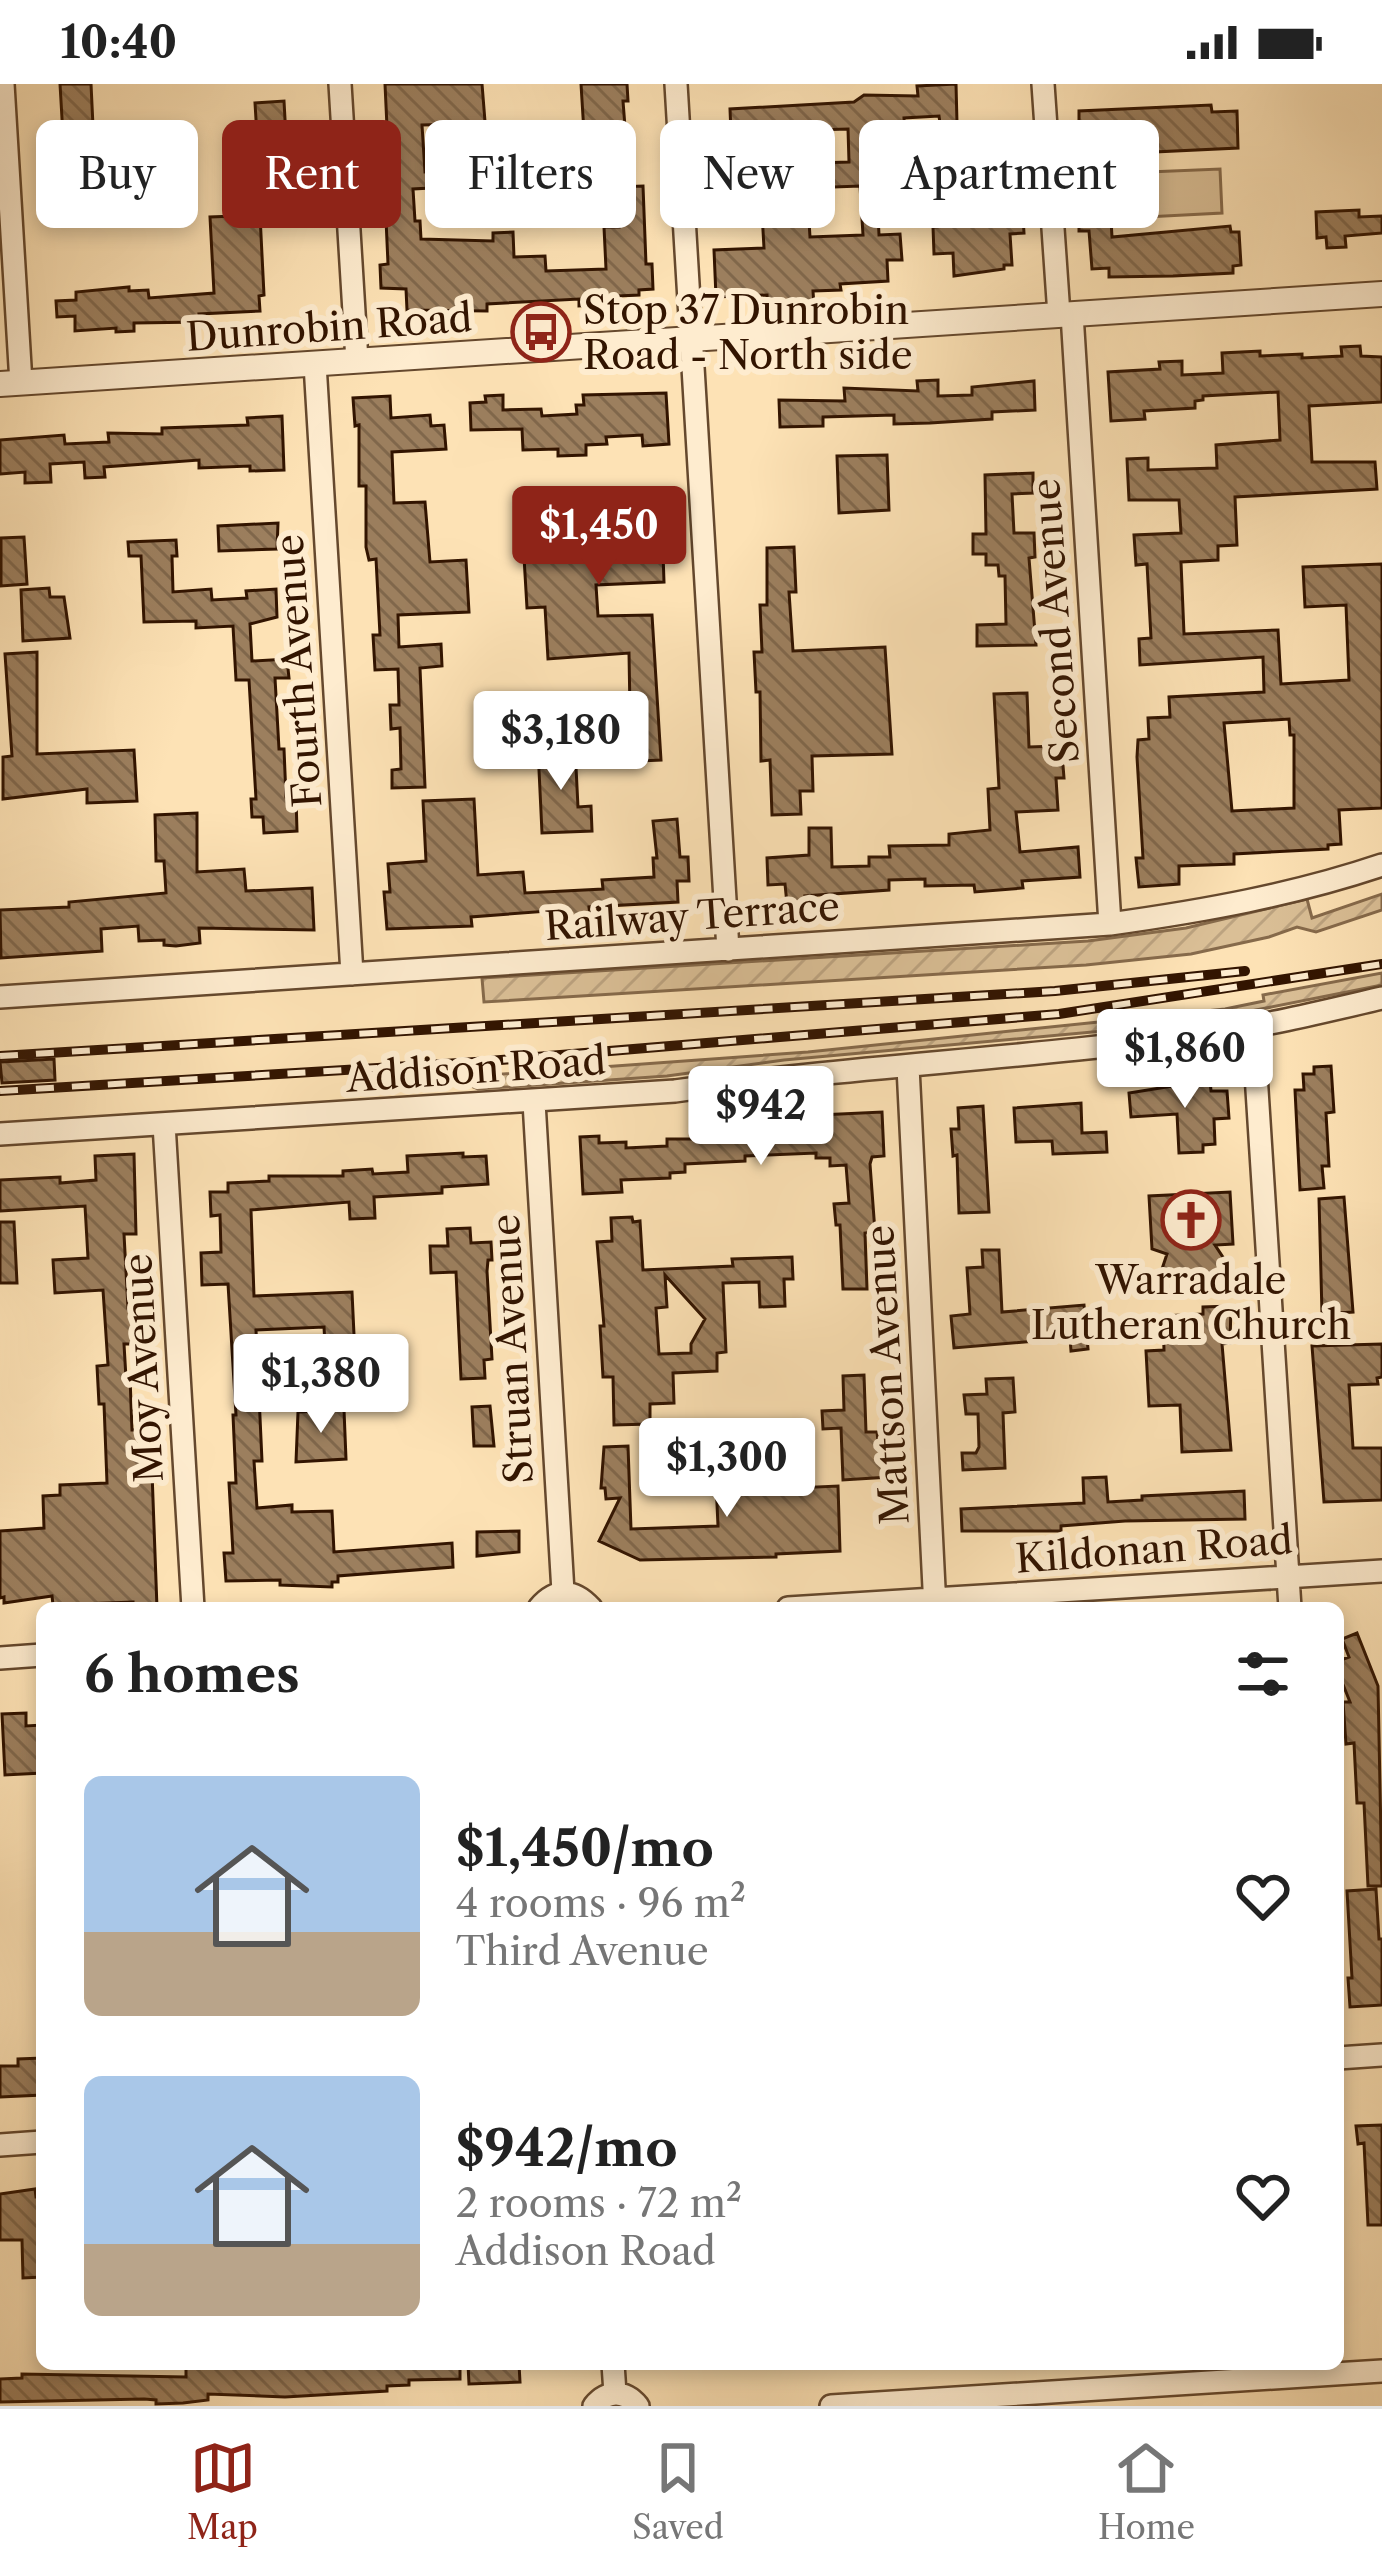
<!DOCTYPE html>
<meta charset="utf-8">
<style>
body{margin:0;font-family:"Libre Caslon Text",serif;background:#f6f6f6;color:#222;height:100vh;display:flex;flex-direction:column;font-size:45px;white-space:nowrap}
*{box-sizing:border-box;margin:0}
p{font-size:39px;color:#767676}
.icon{flex:none;width:66px;height:66px;fill:none;stroke:currentColor;stroke-width:2;stroke-linecap:round;stroke-linejoin:round}
.map{position:relative;flex:1;overflow:hidden}
.details{position:absolute;left:36px;top:1518px;width:1308px;height:768px;display:flex;flex-direction:column;background:#fff;border-radius:18px;box-shadow:0 6px 18px #0003}
.details>*{flex:none}
.hud{position:absolute;left:36px;top:36px;width:1311px;height:108px;display:flex;gap:24px}
.price{position:absolute;translate:-50% -102px;padding:0 27px;border-radius:12px;background:#fff;color:#222;font-size:39px;line-height:78px;filter:drop-shadow(0 3px 6px #0008)}
.price::after{content:'';position:absolute;left:50%;top:72px;width:36px;height:27px;margin-left:-18px;background:inherit;clip-path:polygon(0 0,100% 0,50% 100%)}
.price.active{background:#8f2418;color:#fff}
ul{padding:0;list-style:none}
li{display:flex;align-items:center;gap:36px;height:300px;padding:0 48px}
li span{display:grid;place-items:center;flex:none;width:336px;height:240px;border-radius:18px;color:#555}
li>.icon{margin-inline-start:auto}
span .icon{width:144px;height:144px;fill:#fffc;stroke-width:1}
li b{font-size:51px}
h2{display:flex;justify-content:space-between;align-items:center;height:144px;padding:0 48px;font-size:51px}
.chip{padding:0 42px;border-radius:18px;background:#fff;box-shadow:0 6px 18px #0003;font-size:42px;line-height:108px}
.chip.active{background:#8f2418;color:#fff}
.status{display:flex;justify-content:space-between;align-items:center;height:84px;padding:0 60px;background:#fff;direction:ltr}
.status svg{height:33px;fill:currentColor}
.tab-bar{display:flex;justify-content:space-around;align-items:center;height:168px;border-top:3px solid #e0e0e0;background:#fff;font-size:33px;color:#767676}
.tab-bar a{display:grid;justify-items:center;gap:6px}
.tab-bar .active{color:#8f2418}
.map>svg:first-child{display:block}
</style>
<div class="status"><b>10:40</b><svg viewBox="0 0 49 12"><path d="M0 12V9h3v3zM5 12V6h3v6zM10 12V3h3v9zM15 12V0h3v12zM26 1h20v11H26zM47 4h2v5h-2z"/></svg></div>
<div class="map">
<svg width="1382" height="2322" viewBox="0 0 1382 2322">
<defs>
<pattern id="garden-furrows" width="10" height="10" patternUnits="userSpaceOnUse" patternTransform="scale(3)"><rect width="10" height="10" fill="#dabf96"/><path d="M-1 1l2-2M0 10L10 0M9 11l2-2" fill="none" stroke="#bca380"/></pattern>
<pattern id="building-back-hatch" width="6" height="6" patternUnits="userSpaceOnUse" patternTransform="scale(3)"><rect width="6" height="6" fill="#9c7f5e"/><path d="M-1 5l2 2M0 0l6 6M5-1l2 2" fill="none" stroke="#80674b"/></pattern>
</defs>
<rect width="100%" height="100%" fill="#fde2b5"/>
<filter id="stains"><feTurbulence type="fractalNoise" baseFrequency=".00167" numOctaves="4"/><feColorMatrix values="0 0 0 0 .2 0 0 0 0 .09 0 0 0 0 .02 0 0 0 .5 -.17"/></filter>
<radialGradient id="worn" r=".72"><stop offset=".6" stop-color="#630" stop-opacity="0"/><stop offset="1" stop-color="#630" stop-opacity=".3"/></radialGradient>
<path fill="url(#garden-furrows)" stroke="#866a4b" stroke-width="3" d="M1382 810V826L1316 848 1297 843 1269 853 1191 870 1086 881 484 918 482 894 1088 857 1186 844 1307 815 1312 834Z
M1382 889V901L1191 939 784 976 667 992 478 1005 462 998 463 993 808 968 1225 925 1264 917 1263 911Z"/>
<path fill="#dabf96" stroke="#866a4b" stroke-width="3" d="M1220 85 1222 129 1127 134 1125 89Z"/>
<path fill="url(#building-back-hatch)" stroke="#321400" stroke-width="3" fill-rule="evenodd" d="M60 0H91L93 42 122 40 128 94 51 98 50 69H64Z
M385 0H482L486 50H493L494 56 551 53 552 66 585 65 581 0H627L628 17H623L629 94 548 98V84L503 85 504 100 413 105 415 137H420L421 155 493 157V149L513 148 514 173 545 172 546 187 606 185 604 143H619L617 103 643 102 646 180H652L653 205 639 206V211L597 213V221L579 222V215L487 220V227L407 226 406 205 381 204 380 181 388 180 385 113 397 112 393 43H387ZM461 40 463 86 425 88 422 41Z
M956 0 957 39H940L939 32 904 34 906 85 876 87 879 151 900 150 902 176H887L888 197 840 200 841 206 813 207 814 222 768 225 767 211 716 213 714 166 764 164 762 129 788 127 787 95 733 98 730 25 854 18 864 11 918 12 917 2ZM848 45 849 78 817 79 815 46ZM860 102 863 151 810 153 807 104Z
M284 17 287 71 293 70 296 112 270 113 266 52H257L255 19Z
M1211 21 1212 28 1237 27 1238 64 1112 70V84H1108L1112 153 1230 142 1231 148H1239L1241 181 1233 182V189L1173 192 1109 193V184L1092 185 1089 147H1079V27Z
M1359 126V133L1382 132V149L1345 152 1346 163 1327 164 1326 153 1317 154 1316 128Z
M1011 127V132H1023L1024 149 1010 150 1012 181H1004V185L954 192 953 169 934 170 933 143 982 140V129Z
M260 131 264 211 259 212 260 227 199 230 200 238 134 239V247L116 248V244L75 247V232L57 233 56 217 76 216V208L129 203V207L148 206 149 214 214 209 210 133Z
M1360 262 1361 272 1382 273V318L1309 322 1312 378H1375L1377 405 1235 413 1237 461 1218 462V476L1181 478 1184 550 1278 546 1281 600 1349 596 1346 521 1305 523 1303 483 1382 480V724L1339 726 1341 760 1328 761V765L1234 770V780L1179 782V800L1139 803 1136 774H1143L1137 673 1138 656 1149 655 1148 634 1170 633 1169 613 1264 608 1263 573 1140 581 1139 555 1151 554 1147 480 1136 481 1134 451 1181 449 1179 416H1129L1127 375 1148 374V386L1217 384 1216 361 1280 356 1278 308 1203 312V316L1195 317V324L1144 327 1145 335 1111 337 1108 288 1160 285 1159 278 1182 277V291L1223 289 1222 269 1260 267V272L1302 270V274L1342 272 1341 263ZM1289 635 1290 651H1294V724L1232 727 1224 639Z
M938 296V312L972 311V303L1034 297 1035 326 992 328V335L930 339 894 340V331L823 333V342L780 343 779 316 845 317 844 304 918 307 917 297Z
M666 309 669 360 643 362 642 351 606 353 607 360 586 361V371L558 372V365L523 366 522 345 471 346 470 319 486 318 485 312 503 311V326L541 325 542 332 577 330 576 321H584L583 311Z
M390 312 391 334 430 331 431 342 444 341 446 365 392 368 394 419 425 418 430 478 466 476 469 528 398 531 399 563 441 560 442 582 420 584 425 703 392 704V686L401 685 400 644 391 645 390 621H399L398 585 375 586 373 551H380L376 475 369 476 366 463V402H359V341L355 342 353 314Z
M282 332 284 386 250 387V382L199 384V376L104 383 105 393 85 394 84 378 50 380 51 398 25 399V388L0 390V356L64 351 65 360 109 358 108 349 162 350V344L248 341 247 334Z
M887 371 889 426 839 429 837 372Z
M1033 389V409L1012 410 1014 449H1034L1035 473 1029 474 1036 561 977 562V541L1006 540 1005 492H999L998 481H986V470H973V450H986L985 391Z
M656 406 659 469H663L664 498 596 501 598 532 652 531 661 676 640 677 638 626 630 627 629 569 548 575 545 523 527 524 524 473H530L527 409 553 408 554 426 594 424 593 416 625 414V407Z
M278 439 277 465 219 467 218 442Z
M24 453 27 500 1 502V454Z
M176 456 177 472H172L173 508 211 505 212 516 247 514 246 507 276 505 277 533 250 540 252 577 287 575 289 594H275L279 665H284L286 713H296L297 747 264 749 263 733H252L251 715H256L249 596H236L233 542 196 544V537L144 538 141 472H129L128 458Z
M794 463 796 508H789L793 567 885 563 892 670 812 672 813 707H800L801 730 772 731 770 676 761 677 760 608H756L754 568H762L760 521H767V464Z
M49 504 50 513H64L70 554 23 557 21 506Z
M37 568V670L134 666 137 717 87 719V705L3 715V673L12 672 5 570Z
M1027 609 1029 663 1057 662V670L1062 669 1064 694H1056L1058 726 1016 728 1020 768 1078 763 1080 793 1022 797 1023 804 975 808 974 801 925 802V795L889 796V806L805 812 806 819 787 820 785 800 768 801 767 774 809 771V744H831L832 783 869 782V773H890L889 762 949 761V750L990 746 988 705 999 704 994 610Z
M575 663 578 723 591 722 592 747 542 749 538 665Z
M474 715 478 791 523 788 525 809 603 805 602 796 654 793 653 774H657L653 737 677 735 680 773H688L689 797H677L678 818 589 823 590 832 566 834V830L548 831V827L471 833 472 842 387 845 384 808H390L388 780 426 777 423 717Z
M197 729V788L244 785 246 807 312 804 314 846 199 844 200 859 176 862 164 861V856L139 857 138 842 101 845 102 867 1 874 0 826 69 823V818L166 809 164 777H156L155 731Z
M54 975 55 996 2 999 0 978Z
M1331 982 1334 1028 1326 1029 1329 1082H1322L1324 1104 1300 1106 1295 1006H1304L1303 990H1314V983Z
M1210 996 1211 1007H1227L1229 1034 1214 1035 1215 1060 1203 1061V1068L1179 1069 1177 1030 1131 1033 1129 1009Z
M1081 1019 1082 1049 1106 1048 1107 1068 1053 1070 1052 1057 1016 1058 1014 1024Z
M983 1022 989 1128 959 1129 957 1071 953 1072 951 1045H959L958 1024Z
M882 1028 884 1072 872 1073 870 1080 875 1148 865 1149 867 1205H843L840 1141H836L834 1120 849 1119 846 1081 830 1082V1074H816V1069L745 1072V1077L685 1080V1088L670 1089V1094L621 1096 622 1108 583 1110 580 1053 599 1052V1059L626 1058V1064L667 1062V1055H696V1052L726 1050V1047L810 1045V1036L820 1035V1031Z
M463 1069V1073L486 1072 488 1100 442 1103V1109L374 1113 375 1134 350 1135 349 1118 251 1126 254 1212 352 1208 355 1272 359 1271 360 1290 377 1289 378 1308 328 1316 324 1243 256 1246 262 1377H254L257 1424 292 1421V1428L332 1427 334 1468 452 1459 453 1483 338 1492V1498H332V1503L280 1501V1496L226 1497 224 1469H233L229 1399H236L233 1331H236L228 1200 202 1201 201 1169 221 1168 220 1131 211 1132 210 1108H228V1099L269 1097V1092H343V1087L372 1085 373 1090 408 1088 407 1072Z
M134 1070 136 1150H124L128 1224H133L134 1242 133 1260H124L126 1294 130 1293 132 1346H141L143 1388H152L157 1524H133V1518L53 1521 52 1512 4 1519V1513L0 1514V1447L44 1444 43 1412 60 1411V1401L107 1399 104 1320H99L97 1282 108 1281 103 1206 55 1209 53 1176 88 1174 85 1122 0 1127V1096L60 1093V1099L96 1096 95 1072Z
M1230 1108 1233 1160 1215 1161 1232 1187 1194 1199 1161 1188 1167 1170 1152 1165 1149 1112Z
M1344 1113 1353 1228 1322 1230 1319 1115Z
M632 1133 633 1138 640 1137 643 1186 733 1182 732 1175 792 1173 793 1195H784L785 1222 760 1223 759 1198 723 1199 726 1268 717 1269V1287L673 1289 674 1319 650 1320V1340L614 1341 613 1293H603L600 1242H604L597 1158 612 1157 611 1134ZM665 1191 705 1235 691 1260V1269L659 1270 656 1224 667 1223Z
M0 1138H14L17 1199H0Z
M470 1144 471 1159 491 1158 492 1176H488L487 1187 492 1275 484 1276 485 1294 461 1295 456 1188 431 1189 430 1162H448L447 1145Z
M982 1166H999L1002 1228 1084 1221 1088 1265 1071 1267 1070 1254 954 1264 951 1232 970 1230 967 1184 983 1183Z
M1231 1222 1230 1259 1222 1260 1231 1366 1182 1368 1180 1321 1149 1322 1146 1267 1164 1266 1163 1232 1203 1230V1223Z
M1382 1260V1293L1377 1294 1378 1300 1349 1301 1353 1364H1382V1416L1324 1418 1312 1262Z
M864 1291 866 1348H877L878 1357H882L889 1393 843 1396 841 1344 823 1345 822 1327 844 1326 843 1292Z
M1013 1294 1015 1328 1003 1329 1005 1384 963 1386 962 1369H976L979 1363 978 1330H966L964 1311 987 1310 986 1295Z
M490 1322 494 1362H474L472 1323Z
M344 1326 346 1375 296 1378 298 1328Z
M628 1362 631 1445 718 1442 716 1398 772 1395 773 1405 838 1402 840 1467 776 1470V1473L640 1476 599 1457 620 1414 606 1415 605 1404H601L604 1363Z
M1106 1393 1108 1418 1142 1416V1412L1244 1407 1245 1435 1125 1437 1061 1442V1447H962L961 1425 1084 1419 1083 1394Z
M519 1447V1468L477 1472V1448Z
M1357 1549 1378 1602 1382 1802H1368L1364 1719H1357L1354 1659 1346 1660 1343 1618H1350L1338 1588V1577L1349 1573 1342 1555Z
M26 1629V1642L42 1641V1689L5 1691 2 1630Z
M1376 1805 1379 1855H1382V1921L1350 1923 1348 1894H1352L1347 1807Z
M42 1974V2011L0 2013V1982H18V1975Z
M1382 2041V2141H1368L1364 2059 1358 2060 1356 2042Z
M35 2105 36 2113H42V2193L23 2194 22 2156H0V2110Z
M186 2280H460V2295L409 2296V2301L387 2302V2307L285 2313 208 2310V2316L183 2319 156 2320V2316L144 2315 0 2318V2295L22 2294V2290L186 2293Z
M468 2280H519L520 2298 469 2300Z"/>
<g fill="none" stroke-linecap="round" stroke-linejoin="round">
<defs>
<path id="minor" d="M3 0 21 299
M340 0 357 277
M676 0 728 866
M1043 0 1059 231
M1072 230 1110 840
M315 280 352 890
M0 913 1110 840C1203 827 1293 811 1382 781
M1253 943 1290 1524
M908 983 935 1524
M534 1018 563 1508
M164 1040 193 1524
M0 1050 675 1007C853 982 1033 974 1212 949 1269 941 1326 927 1382 914
M539 1524C556 1504 574 1505 591 1524
M788 1524 1382 1487
M0 1574 42 1571
M1338 1974 1382 1971
M0 2061 42 2058
M613 2280 615 2309
M594 2322C607 2306 625 2306 638 2322
M831 2322 1382 2287"/>
<path id="tertiary" d="M0 300 1382 210"/>
</defs>
<use href="#minor" stroke="#65482d" stroke-width="26"/>
<use href="#tertiary" stroke="#65482d" stroke-width="28"/>
<use href="#minor" stroke="#feeccf" stroke-width="21"/>
<use href="#tertiary" stroke="#feeccf" stroke-width="24"/>
<defs>
<path id="rail" d="M0 972 1055 907 1245 887
M0 1007 476 978 1059 930 1382 880"/>
</defs>
<use href="#rail" stroke="#321400" stroke-width="10"/>
<use href="#rail" stroke="#feeccf" stroke-width="6" stroke-dasharray="18" stroke-linecap="butt"/>
</g>
<defs>
<symbol id="bus-ring" viewBox="-11 -11 22 22"><circle r="9.5" fill="#feeccf" stroke="#8f2418" stroke-width="1.5"/><path d="M-5-6H5V4H4V6H2V4H-2V6H-4V4H-5ZM-3.5-4V0h7V-4ZM-3.5 1.2v1.5H-2V1.2ZM2 1.2v1.5H3.5V1.2Z" fill="#8f2418"/></symbol>
<symbol id="church-ring" viewBox="-11 -11 22 22"><circle r="9.5" fill="#feeccf" stroke="#8f2418" stroke-width="1.5"/><path d="M-1.2-6h2.4v3.5h3.3v2.4h-3.3V6h-2.4V-.1h-3.3v-2.4h3.3Z" fill="#8f2418"/></symbol>
</defs>
<g fill-rule="evenodd">
<use href="#bus-ring" x="508" y="215" width="66" height="66"/>
<use href="#church-ring" x="1158" y="1103" width="66" height="66"/>
</g>
<g text-anchor="middle" stroke-width="12" stroke-linejoin="round" paint-order="stroke">
<g font-size="39" fill="#321400" stroke="#feeccf" text-anchor="start">
<text x="583" y="240">Stop 37 Dunrobin<tspan x="583" dy="45">Road - North side</tspan></text>
<text x="1191" y="1210" text-anchor="middle">Warradale<tspan x="1191" dy="45">Lutheran Church</tspan></text>
</g>
<g font-size="39" fill="#321400" stroke="#feeccf">
<text transform="translate(329 243) rotate(-4)" y="14">Dunrobin Road</text>
<text transform="translate(1055 537) rotate(-94)" y="14">Second Avenue</text>
<text transform="translate(298 587) rotate(-94)" y="14">Fourth Avenue</text>
<text transform="translate(692 832) rotate(-4)" y="14">Railway Terrace</text>
<text transform="translate(476 985) rotate(-4)" y="14">Addison Road</text>
<text transform="translate(512 1265) rotate(-93)" y="14">Struan Avenue</text>
<text transform="translate(143 1284) rotate(-93)" y="14">Moy Avenue</text>
<text transform="translate(887 1291) rotate(-93)" y="14">Mattson Avenue</text>
<text transform="translate(1154 1465) rotate(-4)" y="14">Kildonan Road</text>
</g>
</g>
<rect width="100%" height="100%" filter="url(#stains)"/>
<rect width="100%" height="100%" fill="url(#worn)"/>
</svg>
<b class="price active" style="left:599px;top:504px">$1,450</b>
<b class="price" style="left:561px;top:709px">$3,180</b>
<b class="price" style="left:1185px;top:1027px">$1,860</b>
<b class="price" style="left:761px;top:1084px">$942</b>
<b class="price" style="left:321px;top:1352px">$1,380</b>
<b class="price" style="left:727px;top:1436px">$1,300</b>
<div class="hud">
<a class="chip">Buy</a>
<a class="chip active">Rent</a>
<a class="chip">Filters</a>
<a class="chip">New</a>
<a class="chip">Apartment</a>
</div>
<section class="details">
<h2>6 homes<svg class="icon" aria-label="filters" viewBox="0 0 24 24"><path d="M4 7h16M4 17h16"/><circle cx="9" cy="7" r="2"/><circle cx="15" cy="17" r="2"/></svg></h2>
<ul>
<li><span style="background:linear-gradient(#a9c7e8 65%,#b9a48a 0)"><svg class="icon" aria-label="home" viewBox="0 0 24 24"><path d="M3 11l9-7 9 7M6 9v11h12V9"/></svg></span><div><b>$1,450/mo</b><p>4 rooms · 96 m²</p><p>Third Avenue</p></div><svg class="icon" aria-label="heart" viewBox="0 0 24 24"><path d="M12 20l-8-8c-3-5 5-10 8-4 3-6 11-1 8 4z"/></svg></li>
<li><span style="background:linear-gradient(#a9c7e8 70%,#b9a48a 0)"><svg class="icon" aria-label="home" viewBox="0 0 24 24"><path d="M3 11l9-7 9 7M6 9v11h12V9"/></svg></span><div><b>$942/mo</b><p>2 rooms · 72 m²</p><p>Addison Road</p></div><svg class="icon" aria-label="heart" viewBox="0 0 24 24"><path d="M12 20l-8-8c-3-5 5-10 8-4 3-6 11-1 8 4z"/></svg></li>
</ul>
</section>
</div>
<nav class="tab-bar">
<a class="active"><svg class="icon" aria-label="map" viewBox="0 0 24 24"><path d="M3 6l6-2 6 2 6-2v14l-6 2-6-2-6 2zM9 4v14M15 6v14"/></svg>Map</a>
<a><svg class="icon" aria-label="saved" viewBox="0 0 24 24"><path d="M7 4h10v16l-5-4-5 4z"/></svg>Saved</a>
<a><svg class="icon" aria-label="home" viewBox="0 0 24 24"><path d="M3 11l9-7 9 7M6 9v11h12V9"/></svg>Home</a>
</nav>
